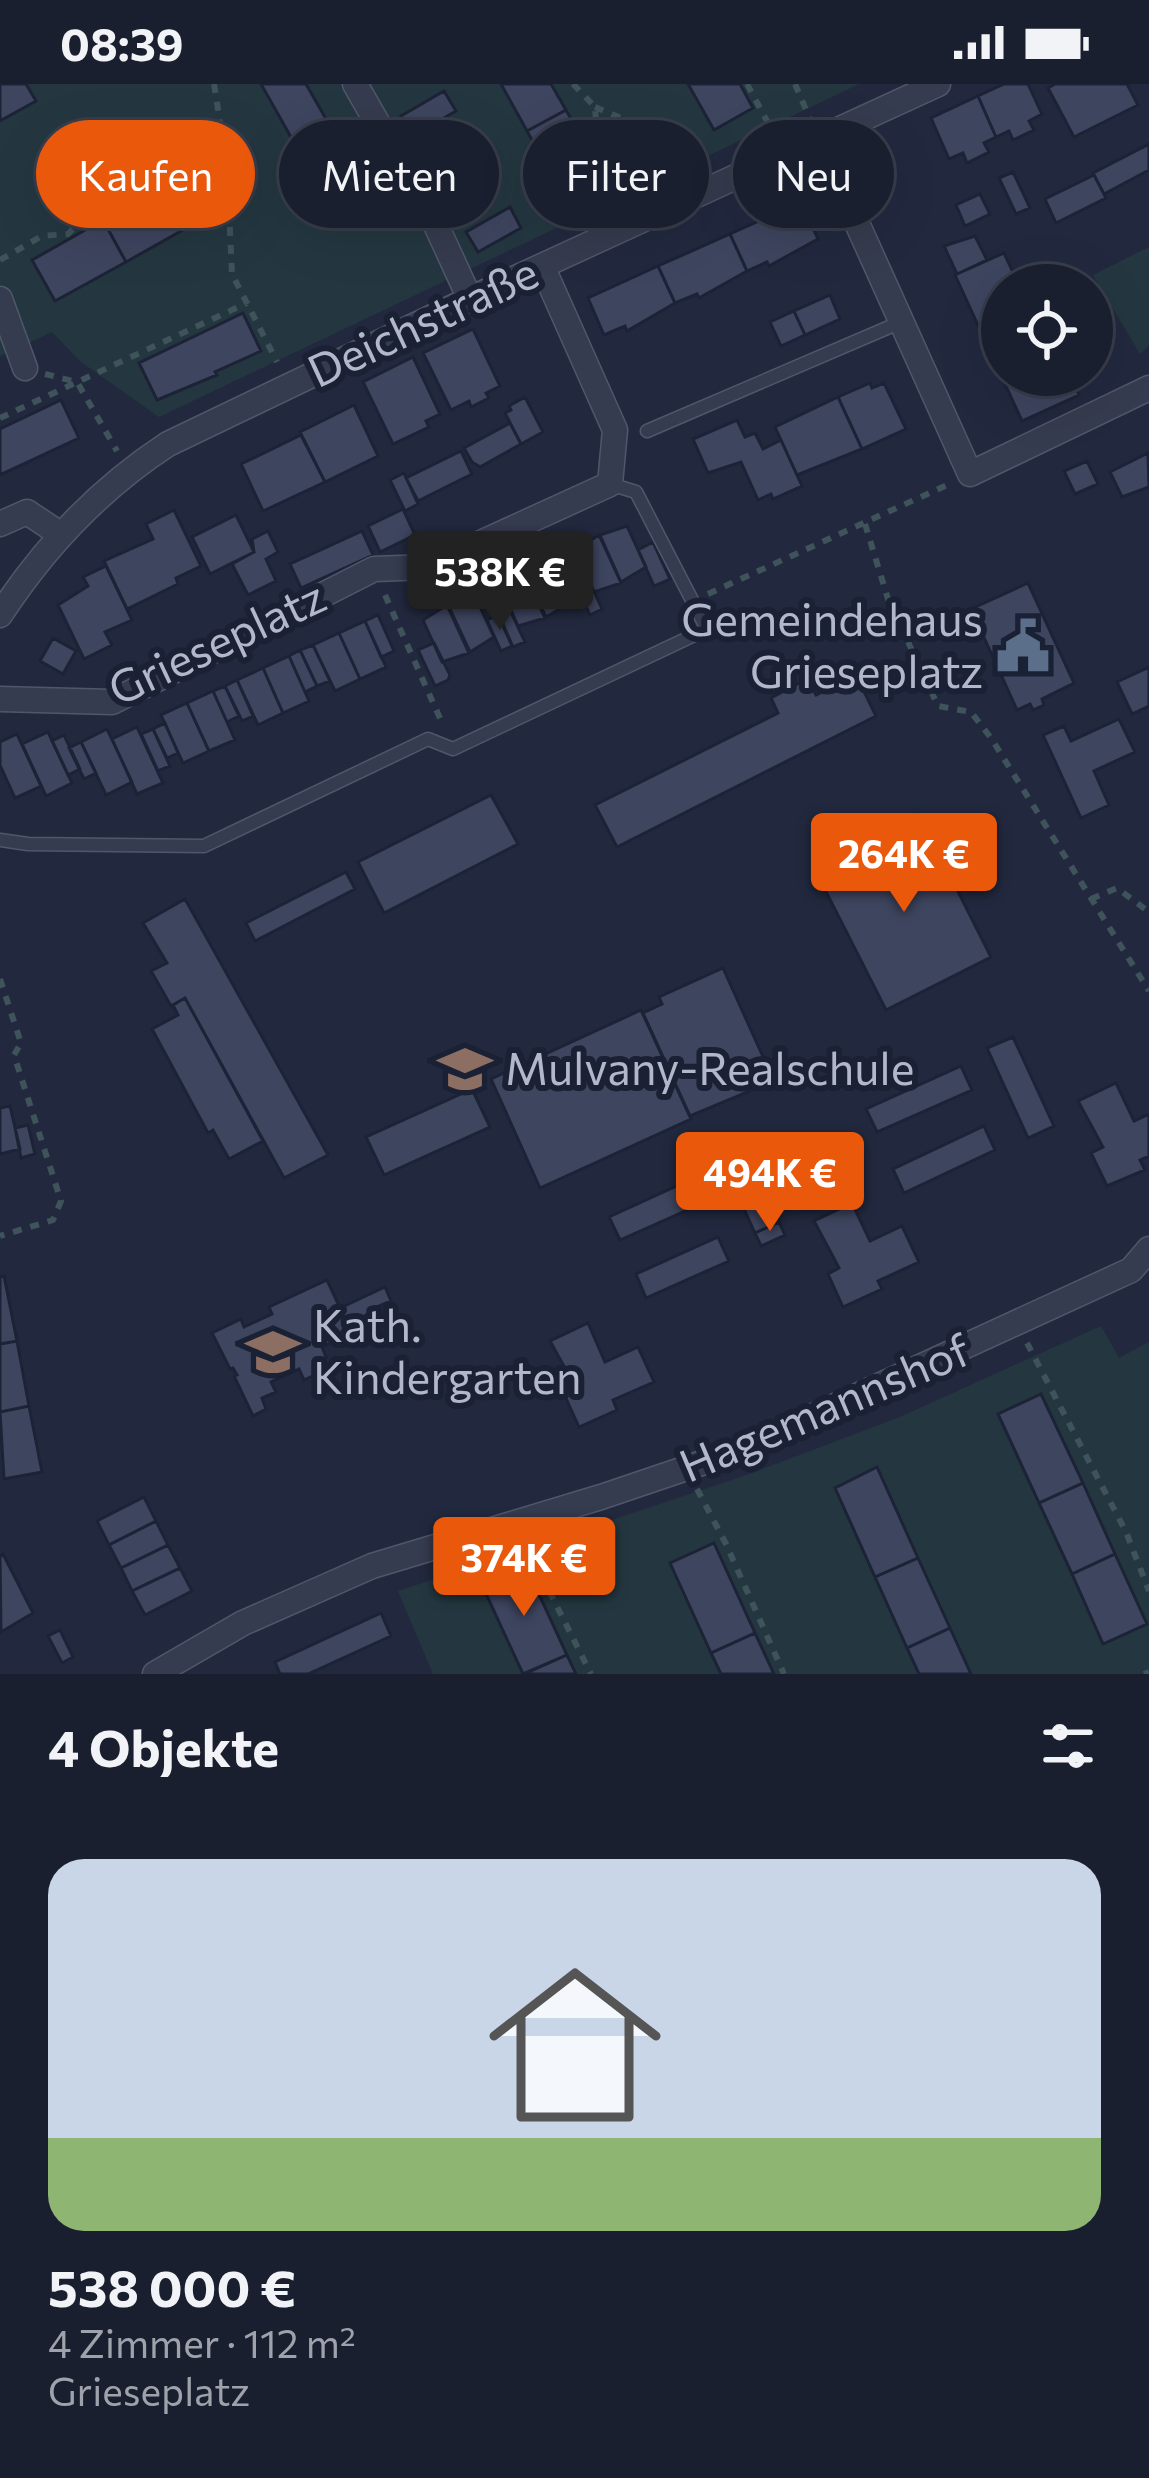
<!DOCTYPE html>
<html lang="de">
<meta charset="utf-8">
<style>
body{margin:0;font-family:Commissioner,sans-serif;background:#232737;color:#f1f3f6;height:100vh;display:flex;flex-direction:column;font-size:45px;white-space:nowrap}
*{box-sizing:border-box;margin:0}
p{font-size:39px;color:#9fa2aa}
.icon{flex:none;width:66px;height:66px;fill:none;stroke:currentColor;stroke-width:2;stroke-linecap:round;stroke-linejoin:round}
.map{position:relative;height:1590px;overflow:hidden}
.details{display:flex;flex-direction:column;background:#1a1f2f;flex:1}
.details>*{flex:none}
.hud{position:absolute;left:36px;top:36px;width:1077px;height:108px;display:flex;gap:24px}
.controls{position:absolute;left:981px;top:180px;display:grid;gap:24px}
.controls a{display:grid;place-items:center;width:132px;height:132px;border-radius:50%;background:#1a1f2f;box-shadow:0 12px 48px #0002,0 0 0 3px #383d4b;font-size:60px}
.price{position:absolute;translate:-50% -102px;padding:0 27px;border-radius:12px;background:#ea580c;color:#fff;font-size:39px;line-height:78px;filter:drop-shadow(0 3px 6px #0008)}
.price::after{content:'';position:absolute;left:50%;top:72px;width:36px;height:27px;margin-left:-18px;background:inherit;clip-path:polygon(0 0,100% 0,50% 100%)}
.price.current{background:#222;color:#fff}
ul{padding:0;list-style:none}
li{display:grid;align-content:center;gap:24px;height:636px;padding:0 48px}
li+li{border-top:3px solid #383d4b}
li span{display:grid;place-items:center;height:372px;border-radius:36px;color:#555}
li>.icon{margin-inline-start:auto}
span .icon{width:216px;height:216px;fill:#fffc;stroke-width:1}
li b{font-size:51px}
h2{display:flex;justify-content:space-between;align-items:center;height:144px;padding:0 48px;font-size:51px}
.pill{padding:0 42px;border-radius:54px;background:#1a1f2f;box-shadow:0 12px 48px #0002,0 0 0 3px #383d4b;font-size:42px;line-height:108px}
.pill.current{background:#ea580c;color:#fff}
.status{display:flex;justify-content:space-between;align-items:center;height:84px;padding:0 60px;background:#1a1f2f;direction:ltr}
.status svg{height:33px;fill:currentColor}
.map>svg:first-child{display:block}
</style>
<div class="status"><b>08:39</b><svg viewBox="0 0 49 12"><path d="M0 12V9h3v3zM5 12V6h3v6zM10 12V3h3v9zM15 12V0h3v12zM26 1h20v11H26zM47 4h2v5h-2z"/></svg></div>
<div class="map">
<svg width="1149" height="1590" viewBox="0 0 1149 1590">
<rect width="100%" height="100%" fill="#22293f"/>
<path fill="#243740" d="M0 0H859L159 333 80 277 52 248 0 272Z
M1149 163V261L1140 270 1093 191Z
M1101 1242 1119 1274 1149 1258V1590H433L398 1507 747 1391 900 1333Z"/>
<path fill="#3e455f" stroke="#1d2336" stroke-width="3" d="M0 0H26L36 17 0 37Z
M261 0H306L330 42 296 62Z
M501 0H551L566 26 527 47Z
M688 0H740L753 24 714 46Z
M1004 0H1028L1042 30 1029 37 1034 46 1013 56 1009 47 996 53 978 12Z
M1055 0H1127L1138 21 1074 53 1048 4Z
M444 7 456 27 412 52 401 32Z
M978 12 996 53 984 59 989 68 967 79 963 69 949 75 931 34Z
M566 26 610 105 572 127 527 47Z
M330 42 371 114 336 134 296 62Z
M1149 60V86L1104 110 1093 89Z
M1013 88 1030 124 1016 130 999 94Z
M1094 91 1106 114 1056 139 1045 115Z
M174 97 197 138 126 178 103 136Z
M980 110 990 130 965 142 956 121Z
M801 118 818 155 769 182 767 178 747 187 730 150Z
M510 123 521 144 478 168 466 148Z
M103 136 126 178 55 217 32 176Z
M730 150 747 187 699 214 697 210 675 219 658 182Z
M975 152 987 176 957 190 944 162Z
M1004 169 1019 201H1002V257L988 263 955 191Z
M658 182 675 219 627 247 625 242 604 251 588 214Z
M830 211 840 235 805 251 794 227Z
M794 227 805 251 781 262 770 238Z
M243 229 261 267 215 288 217 291 157 316 139 279Z
M473 245 500 302 486 309 489 314 471 323 469 317 451 326 423 269Z
M1002 257V291H1070L1079 311 1022 337 988 263Z
M413 273 440 330 426 337 429 343 393 360 363 298Z
M870 299 872 304 884 299 906 345 862 365 838 313Z
M525 313 543 348 521 360 505 329 511 326 509 322Z
M838 313 862 365 797 391 775 343Z
M61 316 79 354 0 391V345Z
M354 321 378 372 325 398 300 348Z
M737 336 745 353 755 349 763 365 781 356 802 402 773 415 771 410 758 416 741 378 708 389 693 355Z
M510 339 521 360 480 383 472 378 464 364Z
M301 351 325 398 263 427 241 380Z
M461 367 472 390 418 417 406 394Z
M1148 369 1149 403 1122 413 1110 388Z
M1087 377 1098 400 1075 410 1064 387Z
M404 389 418 420 405 427 390 396Z
M403 425 415 451 380 468 368 442Z
M174 426 201 482 176 494 178 500 127 525 104 477 153 455 146 440Z
M236 431 254 468 210 490 192 453Z
M627 442 646 483 621 498 600 451Z
M268 447 278 468 266 475 276 497 248 511 232 480 254 468 252 455Z
M362 447 373 471 301 504 290 480Z
M599 451 621 499 594 508 575 466Z
M653 458 670 495 654 502 638 466Z
M563 473 580 508 567 513 551 478Z
M551 477 570 519 546 533 524 486Z
M106 482 132 536 105 548 112 561 84 575 58 521 88 502 83 493Z
M523 486 545 534 518 542 499 501Z
M586 490 602 525 590 531 574 495Z
M1028 499 1074 599 1042 615 1044 621 1033 626 1030 620 1017 626 971 525Z
M475 512 494 553 470 568 448 521Z
M447 521 469 569 442 578 423 536Z
M510 526 525 558 513 563 499 531Z
M378 531 394 567 381 573 365 537Z
M498 531 512 562 501 567 487 536Z
M365 537 386 583 360 595 339 549Z
M339 549 360 595 335 607 313 561Z
M53 554 76 567 63 590 40 577Z
M434 559 450 591 448 596 435 602 418 566Z
M313 561 330 597 317 602 300 566Z
M300 566 317 602 305 608 289 572Z
M289 572 309 617 283 629 263 584Z
M1149 583V622L1132 630 1117 598Z
M263 584 283 629 258 641 237 596Z
M856 591 876 632 617 763 595 721 778 629 771 614 807 595 816 611Z
M237 596 253 632 242 637 225 602Z
M225 602 239 632 227 638 213 607Z
M213 607 235 656 209 667 187 619Z
M187 619 209 667 183 679 161 631Z
M1119 635 1135 668 1094 687 1109 721 1081 734 1043 651 1064 642 1071 657Z
M165 639 178 669 167 674 153 645Z
M137 643 163 699 137 710 112 655Z
M107 645 132 698 106 711 81 658Z
M153 645 170 682 158 687 141 650Z
M48 648 72 699 46 712 22 660Z
M17 650 41 702 15 714 0 681V658Z
M64 651 80 685 68 691 52 657Z
M81 658 96 689 84 695 69 664Z
M491 711 518 760 384 829 358 778Z
M919 730 991 873 886 926 813 782 849 764 860 785 892 768 882 748Z
M346 788 355 805 255 857 246 839Z
M185 815 328 1071 284 1094 185 914 171 922 151 887 167 879 143 839Z
M723 884 774 997 690 1032 643 929 662 920 659 913Z
M185 914 263 1057 229 1075 213 1046 208 1049 152 945 178 931 173 921Z
M641 926 691 1035 540 1104 491 995Z
M1013 953 1054 1042 1028 1054 987 964Z
M961 982 972 1006 877 1048 866 1025Z
M1116 999 1134 1037 1149 1030V1072L1140 1076 1145 1086 1107 1102 1091 1069 1103 1063 1078 1017Z
M472 1005 490 1043 384 1091 366 1053Z
M10 1022 20 1065 0 1070V1024Z
M28 1041 35 1070 21 1074 15 1044Z
M984 1042 995 1066 904 1109 893 1085Z
M748 1069 779 1138 755 1149 724 1081Z
M692 1095 703 1119 620 1156 609 1133Z
M852 1119 870 1157 902 1142 919 1178 878 1197 882 1205 843 1223 828 1190 839 1184 814 1137Z
M779 1138 785 1151 761 1162 755 1149Z
M718 1153 729 1177 646 1214 636 1190Z
M4 1192 17 1257 0 1260V1193Z
M327 1196 340 1224 385 1203 391 1217 372 1225 378 1238 366 1243 370 1254 355 1260 350 1250 322 1263 326 1273 315 1278 319 1289 304 1296 299 1285 271 1298 276 1308 262 1314 266 1325 253 1332 234 1292 237 1291 233 1284 230 1285 212 1249 241 1235 244 1243 272 1230 269 1223Z
M588 1239 605 1278 638 1263 654 1298 613 1316 617 1326 579 1343 564 1310 576 1304 550 1257Z
M17 1257 29 1322 0 1328V1260Z
M1041 1310 1083 1399 1039 1419 998 1330Z
M29 1322 42 1388 4 1395 0 1328Z
M877 1383 918 1474 875 1493 835 1404Z
M1083 1399 1115 1470 1072 1490 1039 1419Z
M144 1413 156 1437 109 1461 97 1437Z
M156 1437 168 1461 121 1484 109 1461Z
M714 1459 755 1549 711 1569 670 1479Z
M168 1461 180 1484 132 1507 121 1484Z
M3 1470 33 1529 1 1548 0 1472Z
M1115 1470 1147 1540 1103 1560 1072 1490Z
M918 1474 950 1544 907 1564 875 1493Z
M525 1480 567 1571 523 1590 481 1499Z
M180 1484 192 1507 145 1531 132 1507Z
M381 1529 391 1552 308 1590H280L275 1578Z
M950 1544 971 1590H919L907 1564Z
M60 1546 73 1573 62 1579 48 1552Z
M755 1549 774 1590H721L711 1569Z
M567 1571 576 1590H524Z"/>
<g fill="none" stroke-linecap="round" stroke-linejoin="round">
<defs>
<path id="lane" d="M647 347 901 238
M0 756 28 760 204 762 428 655 453 665 707 545 636 408 610 400"/>
<path id="street" d="M355 0 436 141 470 215
M820 57 970 390 1149 304
M0 215 25 284
M0 440 27 428 60 450
M0 531C45 462 99 405 168 360L470 215 938 0
M0 615 112 618 374 485 428 483 610 400 615 346 542 182
M155 1590 243 1539 372 1482 601 1413 737 1367 1131 1186 1149 1165"/>
</defs>
<use href="#lane" stroke="#51576a" stroke-width="15"/>
<use href="#street" stroke="#51576a" stroke-width="27"/>
<path stroke="#3f535a" stroke-width="6" stroke-dasharray="9 9" stroke-linecap="butt" d="M214 0 227 83 232 190 277 278
M573 0 595 23 598 69 630 115
M747 0 773 48
M795 0 810 35
M595 23 645 44 655 105
M0 176 42 152 68 150 99 118 139 111 168 74 227 83
M45 290 77 298 117 367
M0 334 247 219
M865 440 888 515 938 622 971 628 991 654 1149 907
M708 510 947 401
M385 511 443 641
M1091 815 1117 804 1149 828
M0 895 21 959 14 971 61 1117 53 1136 0 1152
M1027 1259 1126 1448 1149 1507
M697 1405 726 1460 784 1590
M525 1459 591 1590
M1144 1590 1149 1588"/>
<use href="#lane" stroke="#363c4f" stroke-width="12"/>
<use href="#street" stroke="#363c4f" stroke-width="24"/>
</g>
<defs>
<symbol id="civic-bare" viewBox="-9 -9 18 18"><path d="M-.6-6.5H3V-4.5H.6V-3L4-1V1h2V6H-6V1h2V-1L-.6-3ZM-1.2 2.5V6h2.4V2.5Z" fill="#5c6f8a" stroke="#1b2134" stroke-width="2.5" paint-order="stroke"/></symbol>
<symbol id="school-bare" viewBox="-9 -9 18 18"><path d="M0-5L7-2L0 1L-7-2ZM-4 1L0 2.5L4 1V4Q0 6-4 4Z" fill="#8d6e63" stroke="#1b2134" stroke-width="2.5" paint-order="stroke"/></symbol>
</defs>
<g fill-rule="evenodd">
<use href="#civic-bare" x="985" y="524" width="76" height="76"/>
<use href="#school-bare" x="427" y="947" width="76" height="76"/>
<use href="#school-bare" x="235" y="1230" width="76" height="76"/>
</g>
<g text-anchor="middle" stroke-width="12" stroke-linejoin="round" paint-order="stroke">
<g font-size="45" fill="#b2b7ca" stroke="#1b2134">
<text transform="translate(423 238) rotate(-25)" y="16">Deichstraße</text>
<text transform="translate(217 559) rotate(-25)" y="16">Grieseplatz</text>
<text transform="translate(825 1324) rotate(-23)" y="16">Hagemannshof</text>
</g>
<g font-size="45" fill="#b2b7ca" stroke="#1b2134" text-anchor="start">
<text x="983" y="552" text-anchor="end">Gemeindehaus<tspan x="983" dy="52">Grieseplatz</tspan></text>
<text x="505" y="1001">Mulvany-Realschule</text>
<text x="313" y="1258">Kath.<tspan x="313" dy="52">Kindergarten</tspan></text>
</g>
</g>
</svg>
<div class="controls">
<a><svg class="icon" aria-label="locate" viewBox="0 0 24 24"><circle cx="12" cy="12" r="6"/><path d="M12 2v4M12 18v4M2 12h4M18 12h4"/></svg></a>
</div>
<b class="price current" style="left:500px;top:549px">538K €</b>
<b class="price" style="left:904px;top:831px">264K €</b>
<b class="price" style="left:770px;top:1150px">494K €</b>
<b class="price" style="left:524px;top:1535px">374K €</b>
<div class="hud">
<a class="pill current">Kaufen</a>
<a class="pill">Mieten</a>
<a class="pill">Filter</a>
<a class="pill">Neu</a>
</div>
</div>
<section class="details">
<h2>4 Objekte<svg class="icon" aria-label="filters" viewBox="0 0 24 24"><path d="M4 7h16M4 17h16"/><circle cx="9" cy="7" r="2"/><circle cx="15" cy="17" r="2"/></svg></h2>
<ul>
<li><span style="background:linear-gradient(#c9d6e8 75%,#8fb573 0)"><svg class="icon" aria-label="home" viewBox="0 0 24 24"><path d="M3 11l9-7 9 7M6 9v11h12V9"/></svg></span><div><b>538 000 €</b><p>4 Zimmer · 112 m²</p><p>Grieseplatz</p></div></li>
</ul>
</section>
